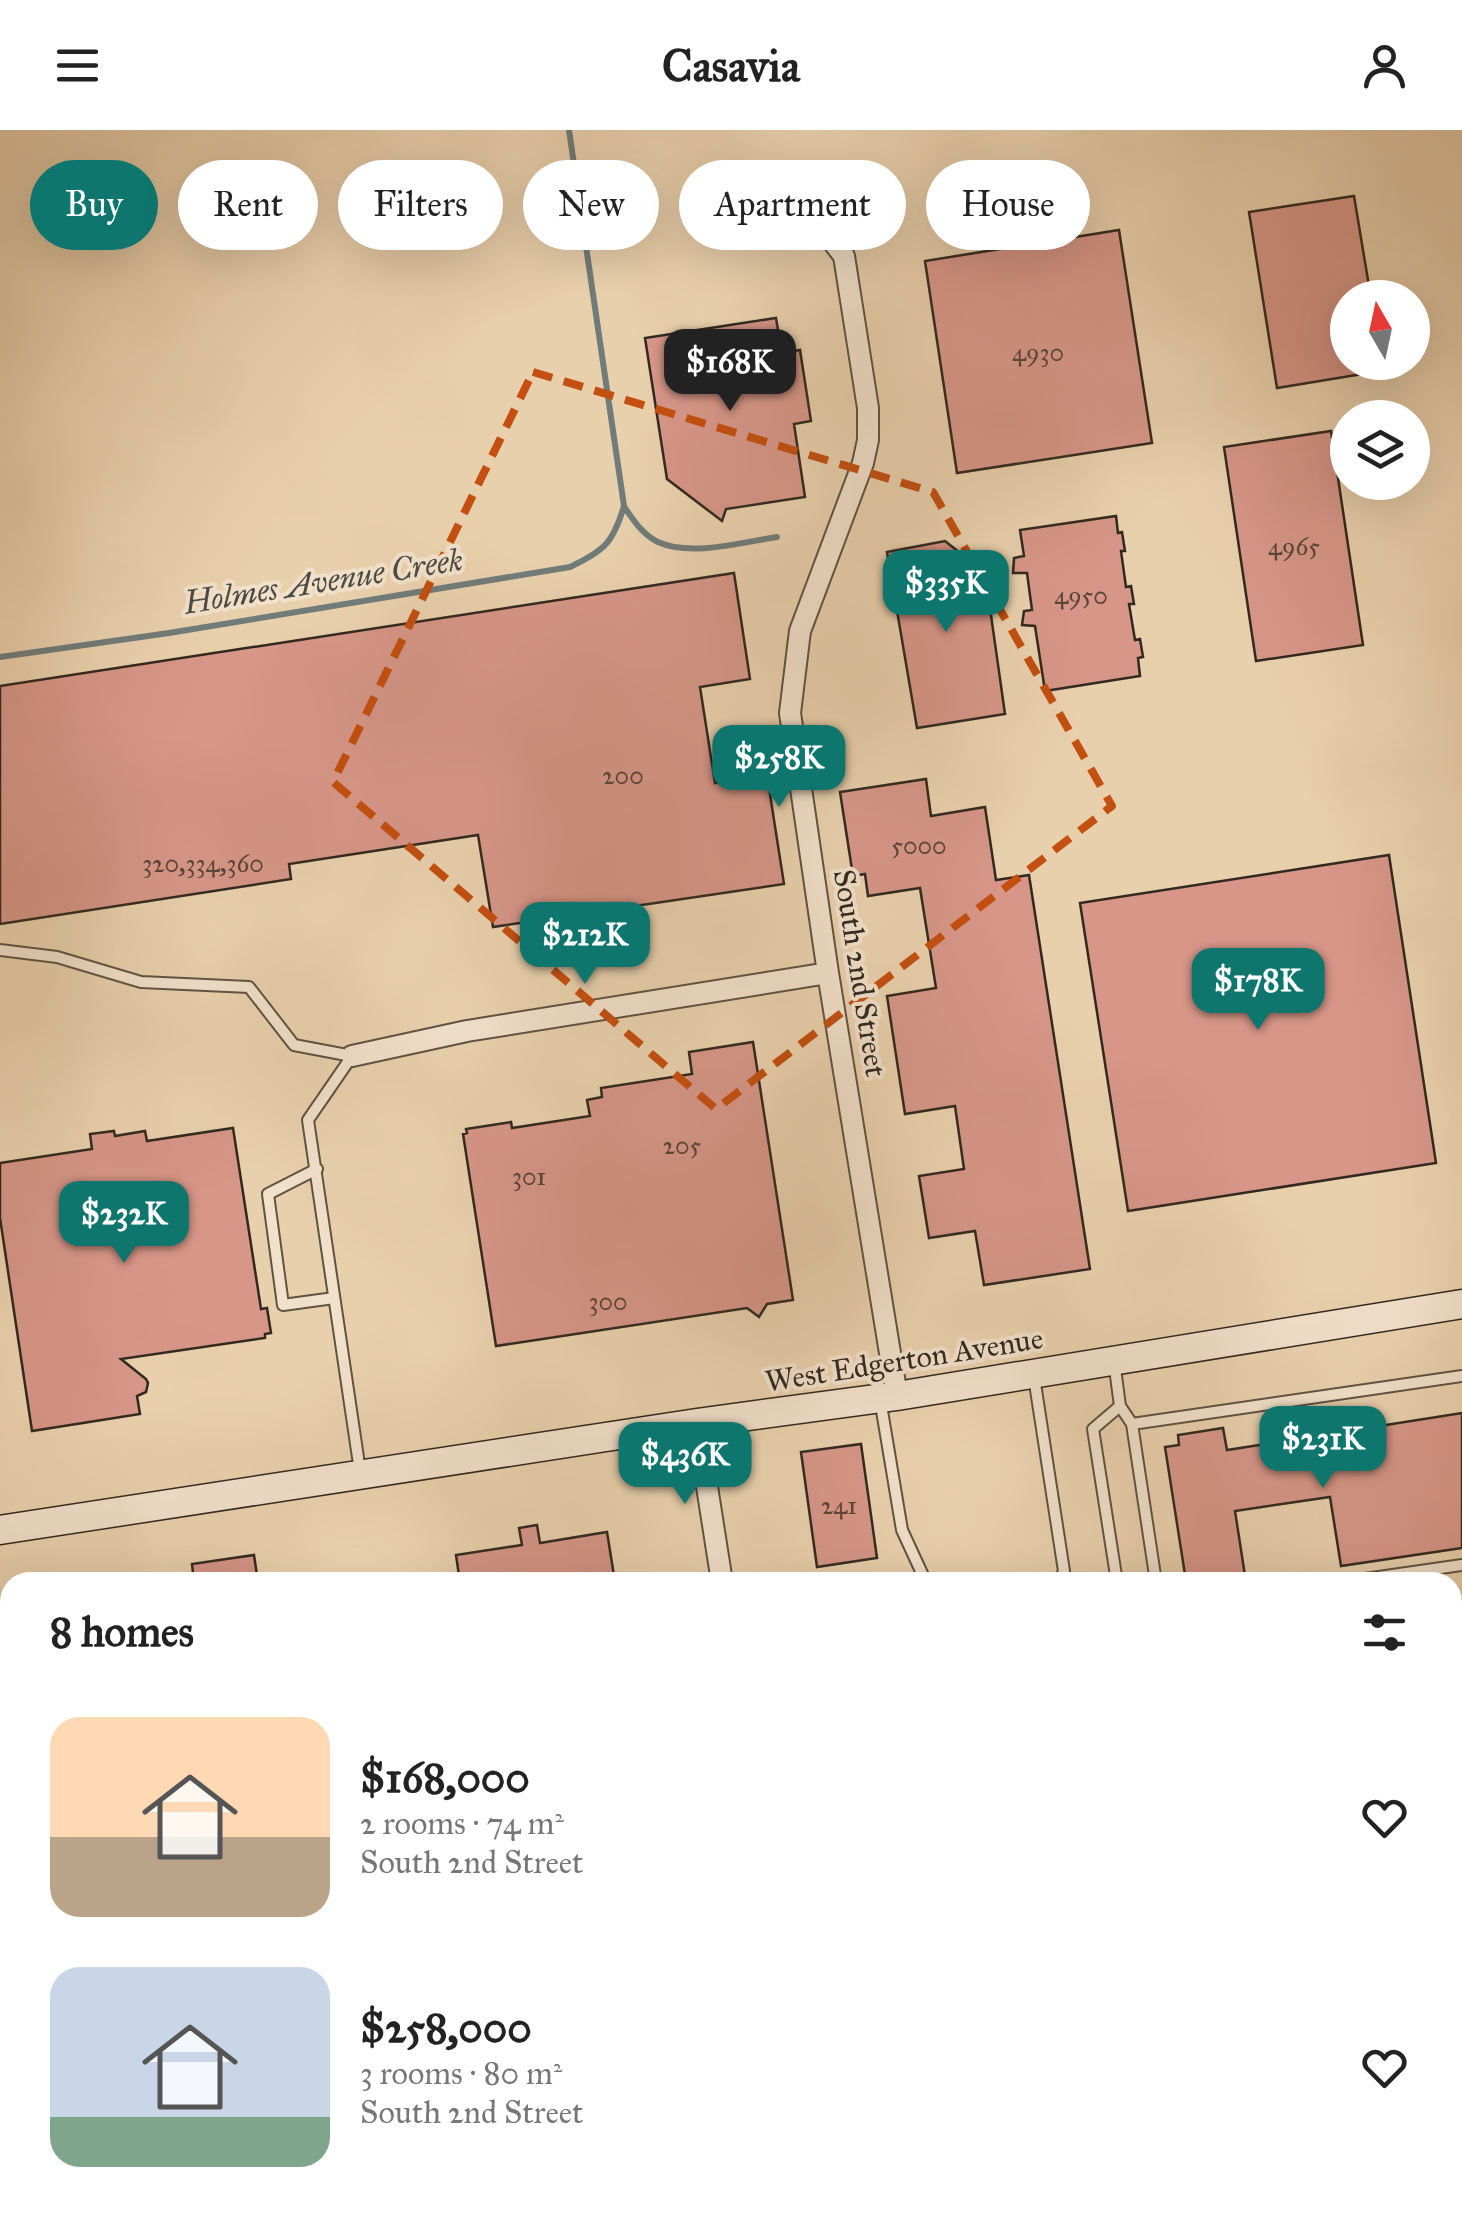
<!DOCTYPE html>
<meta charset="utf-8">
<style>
body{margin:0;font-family:"IM FELL Great Primer",serif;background:#f2f2f2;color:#222;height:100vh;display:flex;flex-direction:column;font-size:38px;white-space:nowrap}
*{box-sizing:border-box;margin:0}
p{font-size:32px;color:#767676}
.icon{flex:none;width:55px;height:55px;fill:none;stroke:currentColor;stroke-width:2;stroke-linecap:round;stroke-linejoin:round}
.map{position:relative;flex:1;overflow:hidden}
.sheet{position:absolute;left:0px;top:1442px;width:1462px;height:642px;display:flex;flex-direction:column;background:#fff;border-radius:30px 30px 0 0;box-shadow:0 10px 40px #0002}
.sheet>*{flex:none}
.top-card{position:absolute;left:30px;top:30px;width:1402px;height:90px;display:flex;gap:20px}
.needle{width:65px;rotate:351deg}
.buttons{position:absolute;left:1330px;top:150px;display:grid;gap:20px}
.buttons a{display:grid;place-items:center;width:100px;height:100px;border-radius:50%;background:#fff;box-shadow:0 10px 40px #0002;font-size:50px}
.price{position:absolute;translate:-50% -85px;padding:0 22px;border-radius:20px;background:#0f766e;color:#fff;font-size:32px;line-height:65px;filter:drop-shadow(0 2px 5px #0008)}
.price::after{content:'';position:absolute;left:50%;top:60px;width:30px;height:22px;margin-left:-15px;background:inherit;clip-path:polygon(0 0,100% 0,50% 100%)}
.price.on{background:#222;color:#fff}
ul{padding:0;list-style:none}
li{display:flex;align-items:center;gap:30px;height:250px;padding:0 50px}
li span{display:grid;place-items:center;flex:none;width:280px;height:200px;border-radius:30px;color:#555}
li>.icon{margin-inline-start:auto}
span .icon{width:120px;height:120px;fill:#fffc;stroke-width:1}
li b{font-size:42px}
h2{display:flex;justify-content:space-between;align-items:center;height:120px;padding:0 50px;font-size:42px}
.pill{padding:0 35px;border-radius:45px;background:#fff;box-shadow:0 10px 40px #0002;font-size:35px;line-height:90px}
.pill.on{background:#0f766e;color:#fff}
header{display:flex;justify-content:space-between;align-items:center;height:130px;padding:0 50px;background:#fff;font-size:45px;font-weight:700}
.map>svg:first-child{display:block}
</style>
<header><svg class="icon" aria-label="menu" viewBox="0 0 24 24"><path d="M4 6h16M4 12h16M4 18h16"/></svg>Casavia<svg class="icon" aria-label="person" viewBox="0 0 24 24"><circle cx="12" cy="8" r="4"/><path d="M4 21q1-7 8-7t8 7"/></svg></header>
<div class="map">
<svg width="1462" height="2083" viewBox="0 0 1462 2083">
<rect width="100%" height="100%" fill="#e9d0ad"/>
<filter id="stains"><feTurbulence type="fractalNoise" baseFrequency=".002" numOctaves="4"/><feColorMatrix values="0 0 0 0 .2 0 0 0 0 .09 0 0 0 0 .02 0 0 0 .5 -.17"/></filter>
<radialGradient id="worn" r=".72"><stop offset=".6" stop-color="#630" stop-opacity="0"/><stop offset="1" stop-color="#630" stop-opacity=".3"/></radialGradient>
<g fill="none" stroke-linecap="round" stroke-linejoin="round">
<path stroke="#717c79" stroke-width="6" d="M625 378C634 391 643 405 658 412 691 427 743 412 777 407
M0 527 169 503 570 437C605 420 613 413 624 376L569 0"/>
</g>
<path fill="#d79688" stroke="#31291f" stroke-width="2.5" d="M1354 66 1371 168H1348V232H1380L1381 241 1277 258 1249 82Z
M1119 100 1152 313 957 343 925 131Z
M776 188 782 223 800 220 811 291 794 294 805 367 726 379 722 391 667 349 645 208Z
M1331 301 1363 515 1256 531 1224 317Z
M1116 386 1118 403 1122 402 1125 421H1121L1126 457 1131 456 1134 474H1129L1135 510 1140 509 1143 527 1138 528 1140 546 1045 561 1035 496 1022 495 1024 481 1032 480 1027 443H1013L1014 428 1024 426 1020 400Z
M945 411 985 443 1005 584 917 598 887 422Z
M734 443 750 549 700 557 715 653 767 645 784 754 493 797 478 705 289 734 291 749 0 794V556Z
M926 649 931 686 985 677 996 750 1029 745 1090 1139 984 1155 975 1101 929 1108 919 1046 964 1039 955 976 905 984 887 866 936 858 920 758 868 766 865 744 853 746 840 662Z
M1389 725 1436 1033 1128 1081 1080 773Z
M753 912 793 1170 767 1174 759 1187 747 1178 496 1216 463 1004 467 1003 466 999 511 992 512 998 590 986 587 970 602 967 601 958 692 944 689 922Z
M233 998 261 1179 267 1178 271 1203 265 1204V1208L121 1229 146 1249 148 1253 146 1262 137 1266 140 1284 32 1301 0 1088V1033L92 1019 90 1004 114 1001 115 1006 145 1001 147 1011Z
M1462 1283V1418L1341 1436 1330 1367 1235 1381 1246 1452H1200L1199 1449 1186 1451 1165 1317 1179 1315 1178 1305 1223 1298 1227 1320Z
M861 1314 877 1428 817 1437 801 1322Z
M537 1395 540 1413 607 1402 615 1452H460L456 1425 522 1415 519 1398Z
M254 1425 258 1452H194L192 1434Z"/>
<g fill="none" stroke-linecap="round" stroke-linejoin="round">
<defs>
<path id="lane" d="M0 820 57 827 141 852 249 857 294 915 352 926 308 990 360 1341
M317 1039 268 1064 283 1175 334 1168
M1114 1231 1120 1276 1132 1294
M1034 1247 1064 1441 1059 1452
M880 1269 902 1400 926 1452
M1117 1452 1093 1299 1120 1276
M1156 1452 1132 1294 1462 1246
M1344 1452 1462 1435
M1452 1476 1462 1475
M1452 1576 1462 1575
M1132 2083 1182 2075"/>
<path id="street" d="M818 92 844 126 868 278V310L863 333 800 501 790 583 828 843 897 1266
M352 926 467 901 828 843
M697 1293 722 1452
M820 2075 822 2083"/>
<path id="secondary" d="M0 1400 697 1293 897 1266 1462 1174"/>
</defs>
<use href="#lane" stroke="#5f5342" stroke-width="14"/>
<use href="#street" stroke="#5f5342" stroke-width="24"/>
<use href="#secondary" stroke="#31291f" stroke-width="31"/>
<use href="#lane" stroke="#f1e0ca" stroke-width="10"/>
<use href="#street" stroke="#f1e0ca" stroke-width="20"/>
<use href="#secondary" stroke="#f1e0ca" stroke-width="28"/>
</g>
<path fill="none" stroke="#c34f10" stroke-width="8" stroke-dasharray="20 12" stroke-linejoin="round" d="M533 242 933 362 1112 676 716 979 333 652Z"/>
<g text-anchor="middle" stroke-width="8" stroke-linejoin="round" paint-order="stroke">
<g font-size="25" fill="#5a4439">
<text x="1038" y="231">4930</text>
<text x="1294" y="425">4965</text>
<text x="1081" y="474">4950</text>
<text x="623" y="654">200</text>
<text x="919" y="724">5000</text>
<text x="203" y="742">320,334,360</text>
<text x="682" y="1024">205</text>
<text x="529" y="1055">301</text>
<text x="608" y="1180">300</text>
<text x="839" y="1384">241</text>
</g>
<g font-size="30" fill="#31291f" stroke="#f1e0ca">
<text transform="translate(860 843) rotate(81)" y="10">South 2nd Street</text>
<text transform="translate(904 1230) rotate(-9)" y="10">West Edgerton Avenue</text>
</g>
<g font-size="32" font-style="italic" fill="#4c4c44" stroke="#f1e0ca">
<text transform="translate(323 451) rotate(-9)" y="11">Holmes Avenue Creek</text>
</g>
</g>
<rect width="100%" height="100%" filter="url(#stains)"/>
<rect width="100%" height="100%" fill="url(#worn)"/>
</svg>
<div class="buttons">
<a><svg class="needle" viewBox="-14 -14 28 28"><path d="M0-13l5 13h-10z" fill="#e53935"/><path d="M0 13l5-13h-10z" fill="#767676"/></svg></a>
<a><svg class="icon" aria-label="layers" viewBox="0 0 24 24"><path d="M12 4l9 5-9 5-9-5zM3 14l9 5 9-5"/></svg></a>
</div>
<b class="price on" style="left:730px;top:284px">$168K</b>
<b class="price" style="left:946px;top:505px">$335K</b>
<b class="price" style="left:779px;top:680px">$258K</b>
<b class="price" style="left:585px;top:857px">$212K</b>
<b class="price" style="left:1258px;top:903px">$178K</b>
<b class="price" style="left:124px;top:1136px">$232K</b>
<b class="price" style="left:1323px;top:1361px">$231K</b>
<b class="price" style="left:685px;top:1377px">$436K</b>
<div class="top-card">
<a class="pill on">Buy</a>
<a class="pill">Rent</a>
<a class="pill">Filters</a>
<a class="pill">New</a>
<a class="pill">Apartment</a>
<a class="pill">House</a>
</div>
<section class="sheet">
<h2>8 homes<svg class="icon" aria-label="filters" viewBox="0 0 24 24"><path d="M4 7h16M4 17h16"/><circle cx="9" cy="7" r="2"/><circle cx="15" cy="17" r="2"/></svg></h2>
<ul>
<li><span style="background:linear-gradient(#ffd9b3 60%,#b9a48a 0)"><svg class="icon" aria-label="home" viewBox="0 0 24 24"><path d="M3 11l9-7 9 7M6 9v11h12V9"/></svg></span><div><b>$168,000</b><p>2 rooms · 74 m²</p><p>South 2nd Street</p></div><svg class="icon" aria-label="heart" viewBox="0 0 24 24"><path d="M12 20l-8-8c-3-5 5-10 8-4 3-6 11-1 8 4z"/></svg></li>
<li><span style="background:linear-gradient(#c9d6e8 75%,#7fa58c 0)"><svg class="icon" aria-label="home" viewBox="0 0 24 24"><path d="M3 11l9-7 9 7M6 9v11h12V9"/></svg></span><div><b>$258,000</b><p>3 rooms · 80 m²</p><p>South 2nd Street</p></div><svg class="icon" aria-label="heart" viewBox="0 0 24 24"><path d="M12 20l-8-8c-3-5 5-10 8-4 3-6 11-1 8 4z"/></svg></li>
</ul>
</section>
</div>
